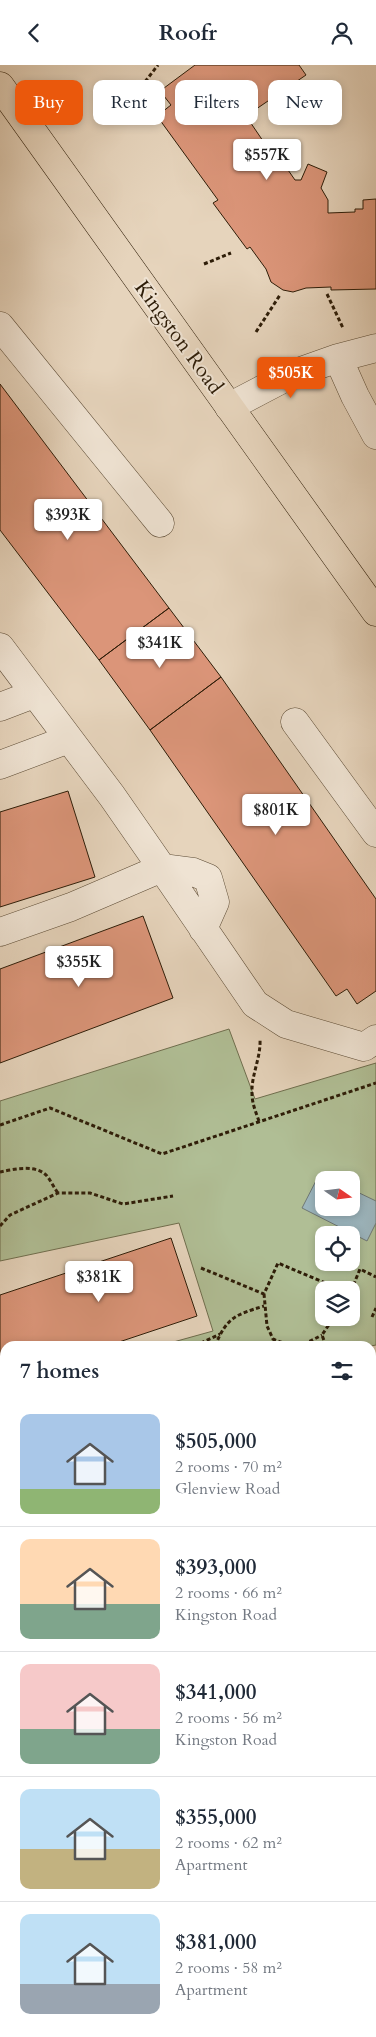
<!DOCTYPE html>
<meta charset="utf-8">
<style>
body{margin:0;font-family:Cardo,serif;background:#f2f2f3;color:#1f2937;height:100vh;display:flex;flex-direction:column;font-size:19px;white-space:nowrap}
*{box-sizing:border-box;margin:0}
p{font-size:16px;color:#747a83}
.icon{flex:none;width:28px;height:28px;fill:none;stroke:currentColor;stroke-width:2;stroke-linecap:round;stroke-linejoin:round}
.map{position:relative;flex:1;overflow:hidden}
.sheet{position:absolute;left:0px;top:1276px;width:376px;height:696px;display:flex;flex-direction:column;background:#fff;border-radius:15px 15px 0 0;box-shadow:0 2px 8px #0003}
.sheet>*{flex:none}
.guide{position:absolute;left:15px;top:15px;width:346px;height:45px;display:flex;gap:10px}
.needle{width:32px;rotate:104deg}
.buttons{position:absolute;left:315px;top:1106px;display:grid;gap:10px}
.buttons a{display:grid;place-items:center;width:45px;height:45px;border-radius:10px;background:#fff;box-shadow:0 2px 8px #0003;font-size:25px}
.price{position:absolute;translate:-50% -42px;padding:0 11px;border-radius:5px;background:#fff;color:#222;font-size:16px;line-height:32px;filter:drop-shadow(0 1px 2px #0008)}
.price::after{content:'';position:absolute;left:50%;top:30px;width:15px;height:11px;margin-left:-8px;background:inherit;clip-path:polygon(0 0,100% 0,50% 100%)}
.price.selected{background:#ea580c;color:#fff}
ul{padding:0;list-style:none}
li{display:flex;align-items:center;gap:15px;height:125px;padding:0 20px}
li+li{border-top:1px solid #e0e1e3}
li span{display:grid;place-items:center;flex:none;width:140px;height:100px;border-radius:10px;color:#555}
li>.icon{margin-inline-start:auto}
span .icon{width:60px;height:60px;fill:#fffc;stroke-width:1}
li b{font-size:21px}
h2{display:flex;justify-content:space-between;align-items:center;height:60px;padding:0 20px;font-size:21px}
.tag{padding:0 18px;border-radius:10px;background:#fff;box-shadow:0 2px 8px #0003;font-size:18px;line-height:45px}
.tag.selected{background:#ea580c;color:#fff}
header{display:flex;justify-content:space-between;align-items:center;height:65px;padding:0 20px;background:#fff;font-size:22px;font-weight:800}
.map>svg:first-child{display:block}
</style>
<header><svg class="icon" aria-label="back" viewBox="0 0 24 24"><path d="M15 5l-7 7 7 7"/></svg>Roofr<svg class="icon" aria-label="person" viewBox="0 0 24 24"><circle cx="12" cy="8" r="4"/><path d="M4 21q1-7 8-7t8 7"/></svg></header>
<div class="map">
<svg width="376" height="1972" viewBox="0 0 376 1972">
<rect width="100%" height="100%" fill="#e6d4bc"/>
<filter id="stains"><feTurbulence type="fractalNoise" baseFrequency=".004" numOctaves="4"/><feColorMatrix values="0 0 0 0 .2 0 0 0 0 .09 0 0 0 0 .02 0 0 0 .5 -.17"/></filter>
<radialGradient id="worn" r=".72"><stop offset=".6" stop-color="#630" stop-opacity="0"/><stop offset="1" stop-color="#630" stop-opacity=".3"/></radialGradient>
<path fill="#b0be95" stroke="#6f6e4e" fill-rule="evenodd" d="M229 964 255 1034 376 998V1280L371 1281H159L213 1266 179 1158 0 1196V1036ZM324 1115H351V1142H324ZM324 1170H351V1198H324ZM324 1225H351V1252H324Z"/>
<path fill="#9cb5bd" stroke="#707875" d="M320 1108 335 1115H324V1142H351V1124L376 1136V1158L367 1176 302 1143Z"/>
<path fill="#db9579" stroke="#2e1d08" d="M195 0H299L306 10 246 51 276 95 279 92 295 115H301L308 99 327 107 321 123 328 135V148L355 147V144H363V135L376 134V224L331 225V222L306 223 293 227 283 225 271 217 266 204 250 182 247 184 213 138 218 135 157 51 171 40 160 26Z
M0 319 169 543 99 595 0 465Z
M169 543 221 612 150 665 99 595Z
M221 612 376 834V926L357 939 347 924 336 931 150 665Z
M68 726 95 812 0 842V747Z
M143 851 173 933 0 998V904Z
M171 1173 197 1251 107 1281H5V1315L0 1317V1230Z
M376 1314V1402L374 1403 371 1394V1315Z"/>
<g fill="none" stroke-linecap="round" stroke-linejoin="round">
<defs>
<path id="minor" d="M0 261 160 458
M338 293 355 331 376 370
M229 342 290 310 338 293 376 283
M0 582 112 731 162 803 71 842 0 867
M0 642 34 629
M295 657 376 768
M0 700 69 674
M162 803 255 939 286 959 364 982 376 974
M162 803 193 807 208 813 215 837 203 864
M0 1432 5 1431
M371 1480 376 1481
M0 1554 5 1555
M371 1597 376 1598
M0 1792 5 1806
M371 1799 376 1800
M66 1968 68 1972
M350 1968 352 1972"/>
<path id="major" d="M0 21 376 547"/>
</defs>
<use href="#minor" stroke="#5c4b35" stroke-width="29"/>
<use href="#major" stroke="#2e1d08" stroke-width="29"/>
<path stroke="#2e1d08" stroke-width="3" stroke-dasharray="4 2.5" stroke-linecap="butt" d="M102 56 141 22 158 0
M204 199 231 188
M327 229 343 263
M256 267 280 230
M259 1056C256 1048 252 1038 252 1029 251 1010 261 993 260 974
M0 1060 50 1043 162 1089 376 1018
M0 1107C14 1104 36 1099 47 1111 51 1116 54 1123 58 1128
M0 1161 10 1150 58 1128H90L123 1139 173 1131
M201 1203 264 1229 278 1198 342 1225
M351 1226 360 1204 376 1212
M264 1229 267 1261 273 1274C296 1284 301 1281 322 1270
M372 1252 376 1243
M195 1281 220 1269
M215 1281C227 1252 235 1250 264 1241
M326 1281 322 1270 334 1252
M158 1972 159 1968"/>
<use href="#minor" stroke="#efe3d3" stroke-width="28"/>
<use href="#major" stroke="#e6d4bc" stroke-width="28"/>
</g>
<g text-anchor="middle" stroke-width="4" stroke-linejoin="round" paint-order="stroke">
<g font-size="21" fill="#2e1d08" stroke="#efe3d3">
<text transform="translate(179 272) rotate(54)" y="7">Kingston Road</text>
</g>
</g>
<rect width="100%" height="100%" filter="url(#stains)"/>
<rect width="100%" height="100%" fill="url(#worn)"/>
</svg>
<div class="buttons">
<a><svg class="needle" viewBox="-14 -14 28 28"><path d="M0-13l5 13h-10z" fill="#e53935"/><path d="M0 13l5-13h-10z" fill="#747a83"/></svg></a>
<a><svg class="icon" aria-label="locate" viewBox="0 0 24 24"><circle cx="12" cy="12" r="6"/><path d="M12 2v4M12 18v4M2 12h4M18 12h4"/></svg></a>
<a><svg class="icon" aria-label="layers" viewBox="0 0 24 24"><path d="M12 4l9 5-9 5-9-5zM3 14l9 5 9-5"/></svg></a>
</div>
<b class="price" style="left:267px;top:116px">$557K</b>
<b class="price selected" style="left:291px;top:334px">$505K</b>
<b class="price" style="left:68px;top:476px">$393K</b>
<b class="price" style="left:160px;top:604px">$341K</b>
<b class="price" style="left:276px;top:771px">$801K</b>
<b class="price" style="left:79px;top:923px">$355K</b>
<b class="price" style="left:99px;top:1238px">$381K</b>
<div class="guide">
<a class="tag selected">Buy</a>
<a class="tag">Rent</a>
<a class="tag">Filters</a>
<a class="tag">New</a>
</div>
<section class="sheet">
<h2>7 homes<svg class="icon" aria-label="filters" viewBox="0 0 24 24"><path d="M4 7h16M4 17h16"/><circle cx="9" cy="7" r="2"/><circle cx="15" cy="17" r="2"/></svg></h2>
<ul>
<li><span style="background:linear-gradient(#a9c7e8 75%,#8fb573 0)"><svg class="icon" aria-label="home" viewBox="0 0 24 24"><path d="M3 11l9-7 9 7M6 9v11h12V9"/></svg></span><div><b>$505,000</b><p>2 rooms · 70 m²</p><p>Glenview Road</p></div></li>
<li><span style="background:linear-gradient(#ffd9b3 65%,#7fa58c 0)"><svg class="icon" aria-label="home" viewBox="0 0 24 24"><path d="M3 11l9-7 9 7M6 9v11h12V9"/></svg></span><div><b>$393,000</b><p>2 rooms · 66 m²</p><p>Kingston Road</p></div></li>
<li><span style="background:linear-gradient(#f6c9c9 65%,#7fa58c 0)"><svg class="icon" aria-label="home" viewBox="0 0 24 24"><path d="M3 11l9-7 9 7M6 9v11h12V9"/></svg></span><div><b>$341,000</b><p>2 rooms · 56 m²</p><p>Kingston Road</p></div></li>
<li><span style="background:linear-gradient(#bfe0f5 60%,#c2b280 0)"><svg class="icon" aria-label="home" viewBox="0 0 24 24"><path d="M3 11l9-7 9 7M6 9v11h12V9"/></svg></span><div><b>$355,000</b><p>2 rooms · 62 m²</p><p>Apartment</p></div></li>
<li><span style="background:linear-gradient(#bfe0f5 70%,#9aa5b1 0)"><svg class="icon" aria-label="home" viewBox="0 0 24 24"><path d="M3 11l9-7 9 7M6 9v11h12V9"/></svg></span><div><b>$381,000</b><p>2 rooms · 58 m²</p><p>Apartment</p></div></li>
</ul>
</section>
</div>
